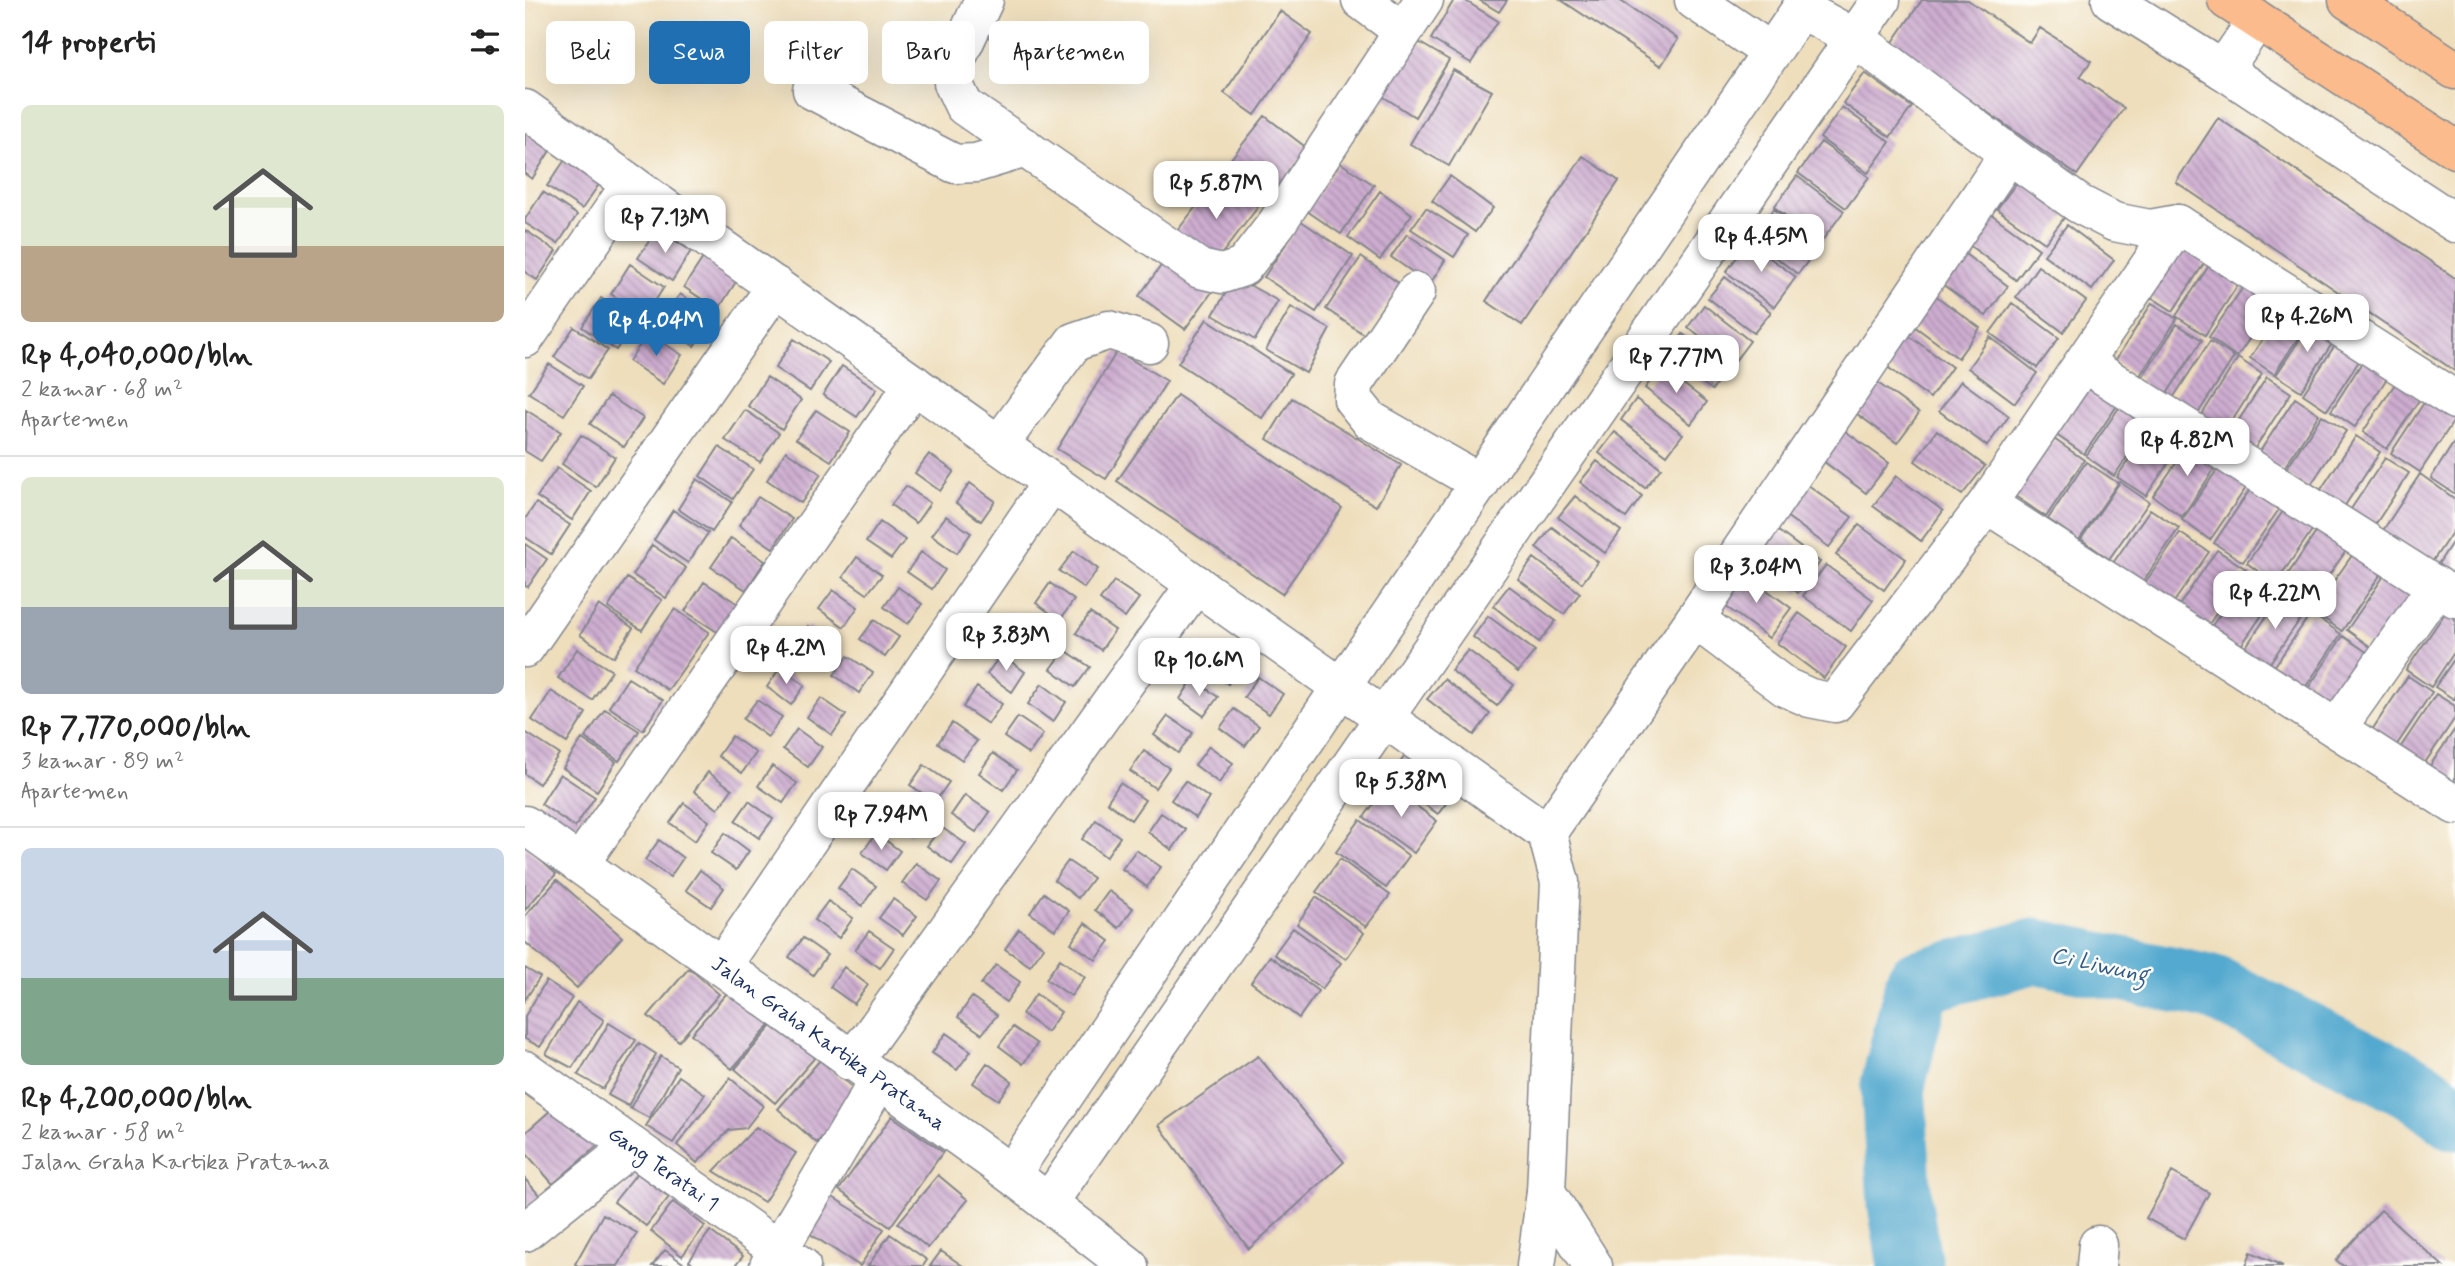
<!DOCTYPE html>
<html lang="id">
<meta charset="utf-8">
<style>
body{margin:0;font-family:Mynerve,sans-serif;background:#f2f2f2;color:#222;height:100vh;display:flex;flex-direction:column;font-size:26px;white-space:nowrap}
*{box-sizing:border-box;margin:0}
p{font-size:23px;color:#767676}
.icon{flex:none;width:38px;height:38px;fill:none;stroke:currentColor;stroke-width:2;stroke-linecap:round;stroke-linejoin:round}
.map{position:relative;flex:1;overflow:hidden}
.sheet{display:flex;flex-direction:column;background:#fff;width:525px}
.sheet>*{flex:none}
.guide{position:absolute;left:21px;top:21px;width:665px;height:63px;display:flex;gap:14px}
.price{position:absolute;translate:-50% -60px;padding:0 16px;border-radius:14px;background:#fff;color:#222;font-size:23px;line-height:46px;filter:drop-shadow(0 2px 4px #0008)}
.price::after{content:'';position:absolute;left:50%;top:42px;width:21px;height:16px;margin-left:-10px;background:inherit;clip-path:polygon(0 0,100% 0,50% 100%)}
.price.selected{background:#1f6fb2;color:#fff}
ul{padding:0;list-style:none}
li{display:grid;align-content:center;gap:14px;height:371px;padding:0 21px}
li+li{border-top:2px solid #e0e0e0}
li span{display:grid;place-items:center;height:217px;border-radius:10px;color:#555}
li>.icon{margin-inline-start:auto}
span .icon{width:126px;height:126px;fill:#fffc;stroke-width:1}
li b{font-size:30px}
h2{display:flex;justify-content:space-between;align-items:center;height:84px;padding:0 21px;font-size:30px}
.pill{padding:0 24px;border-radius:10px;background:#fff;box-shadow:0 7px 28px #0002;font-size:24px;line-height:63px}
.pill.selected{background:#1f6fb2;color:#fff}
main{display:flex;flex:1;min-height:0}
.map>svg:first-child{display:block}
</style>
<main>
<section class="sheet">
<h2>14 properti<svg class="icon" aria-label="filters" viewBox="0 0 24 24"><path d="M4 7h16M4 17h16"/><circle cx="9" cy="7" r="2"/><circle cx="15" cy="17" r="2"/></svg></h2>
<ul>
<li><span style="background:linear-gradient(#dfe7d0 65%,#b9a48a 0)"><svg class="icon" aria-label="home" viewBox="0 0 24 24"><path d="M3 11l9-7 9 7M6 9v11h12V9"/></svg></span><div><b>Rp 4,040,000/bln</b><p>2 kamar · 68 m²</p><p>Apartemen</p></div></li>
<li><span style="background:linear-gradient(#dfe7d0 60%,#9aa5b1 0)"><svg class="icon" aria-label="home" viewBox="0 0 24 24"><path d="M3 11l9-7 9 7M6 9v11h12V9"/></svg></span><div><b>Rp 7,770,000/bln</b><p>3 kamar · 89 m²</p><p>Apartemen</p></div></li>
<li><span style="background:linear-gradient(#c9d6e8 60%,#7fa58c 0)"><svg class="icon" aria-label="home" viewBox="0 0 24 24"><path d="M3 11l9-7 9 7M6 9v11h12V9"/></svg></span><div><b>Rp 4,200,000/bln</b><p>2 kamar · 58 m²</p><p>Jalan Graha Kartika Pratama</p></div></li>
</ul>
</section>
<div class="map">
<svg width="1930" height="1266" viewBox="0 0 1930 1266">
<defs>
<pattern id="building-back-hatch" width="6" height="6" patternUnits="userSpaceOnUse" patternTransform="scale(1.75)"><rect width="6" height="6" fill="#ceadd0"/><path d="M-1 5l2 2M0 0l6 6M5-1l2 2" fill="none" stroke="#a68dac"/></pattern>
</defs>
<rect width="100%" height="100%" fill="#fdfcf7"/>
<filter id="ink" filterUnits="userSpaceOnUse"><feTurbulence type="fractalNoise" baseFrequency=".0143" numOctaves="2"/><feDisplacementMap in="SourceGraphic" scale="14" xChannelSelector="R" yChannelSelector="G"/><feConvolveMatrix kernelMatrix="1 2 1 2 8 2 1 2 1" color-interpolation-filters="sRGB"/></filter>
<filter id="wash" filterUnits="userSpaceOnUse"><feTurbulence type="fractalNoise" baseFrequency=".00686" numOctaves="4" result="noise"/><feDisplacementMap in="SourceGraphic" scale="28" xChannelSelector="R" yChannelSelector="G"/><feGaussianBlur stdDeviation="1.57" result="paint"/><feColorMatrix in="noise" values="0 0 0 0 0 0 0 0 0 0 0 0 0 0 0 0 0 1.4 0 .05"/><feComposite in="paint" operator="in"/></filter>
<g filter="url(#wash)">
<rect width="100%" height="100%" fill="#eedebc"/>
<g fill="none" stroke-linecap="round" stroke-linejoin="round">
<path stroke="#53a9cf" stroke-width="65" d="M1385 1266 1375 1205 1368 1085 1393 982 1510 951 1689 988 1893 1090 1930 1118"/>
</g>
<g id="blocks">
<path fill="url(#building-back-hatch)" d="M929 0H939L973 21 946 63 906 39Z
M954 0H982L974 12Z
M1036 0H1094L1153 39 1136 66Z
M1397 0H1443L1505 43 1515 28 1566 61 1555 77 1599 108 1552 175 1366 45Z
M755 11 787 34 730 115 699 93Z
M885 37 924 60 890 117 851 92Z
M928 70 967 91 924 166 885 144Z
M1340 73 1387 107 1365 137 1318 103Z
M1317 107 1365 142 1343 173 1295 138Z
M740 116 783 149 745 199 701 165Z
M1693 118 1930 278V371L1651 182Z
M0 132 26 149 7 179 0 174Z
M1296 142 1344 177 1321 208 1273 173Z
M1058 156 1094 181 997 325 961 301Z
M42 157 77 180 57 209 22 186Z
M814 162 849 185 816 234 782 211Z
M925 176 968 208 950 232 907 201Z
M1272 176 1319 211 1296 242 1249 207Z
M694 177 733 207 688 265 649 235Z
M1495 178 1542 214 1520 243 1472 209Z
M855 191 887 214 855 260 823 237Z
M18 192 52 215 33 244 0 223V219Z
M901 208 943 235 929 257 886 229Z
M1249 209 1296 244 1273 274 1226 239Z
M1466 214 1514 249 1491 280 1444 245Z
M776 221 828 256 791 312 739 277Z
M1542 225 1589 260 1567 290 1519 255Z
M132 229 166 251 147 281 113 258Z
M0 230 31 251 12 280 0 272Z
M882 234 920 260 905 284 866 257Z
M1661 237 1685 254 1648 311 1623 295Z
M1223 242 1271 277 1249 307 1201 272Z
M1436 251 1483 286 1461 316 1413 281Z
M836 257 875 284 840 335 801 309Z
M178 258 212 280 193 310 159 287Z
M1689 258 1718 277 1680 335 1651 316Z
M641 259 687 292 660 329 614 296Z
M105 264 139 287 120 317 86 294Z
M1513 266 1561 301 1538 332 1491 297Z
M710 277 753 301 730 340 688 315Z
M1200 277 1246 312 1229 333 1183 298Z
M1723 280 1751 299 1712 357 1684 337Z
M1407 293 1455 328 1433 358 1385 323Z
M155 294 189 317 169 346 135 323Z
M76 298 111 320 91 350 57 327Z
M1763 301 1787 317 1749 374 1725 358Z
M1487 303 1534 338 1512 368 1465 333Z
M1627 303 1652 319 1614 377 1590 361Z
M1179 305 1225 341 1209 362 1163 327Z
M766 307 805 329 781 373 741 350Z
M1789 318 1814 333 1776 391 1751 375Z
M682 319 766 374 737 418 653 363Z
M1652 324 1677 340 1639 398 1614 382Z
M49 327 83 350 63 379 29 357Z
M123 333 157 355 138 384 104 361Z
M1380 333 1427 367 1405 398 1357 363Z
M1158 334 1203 369 1187 390 1141 355Z
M1816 336 1840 352 1802 410 1778 394Z
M1465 337 1512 373 1490 403 1443 368Z
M269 339 304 362 285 391 250 368Z
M1685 341 1709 357 1672 415 1648 398Z
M592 351 642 381 581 479 532 449Z
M1843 353 1868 369 1830 427 1806 411Z
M1713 358 1737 374 1700 432 1676 416Z
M24 364 58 386 39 415 4 393Z
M317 366 352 389 332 417 298 395Z
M1136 367 1182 402 1166 424 1120 388Z
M1876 375 1900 391 1862 449 1838 432Z
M242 377 276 400 257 429 223 406Z
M1570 377 1598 397 1559 454 1530 434Z
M1742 377 1766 393 1728 451 1704 435Z
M1346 378 1394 413 1372 443 1324 408Z
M1436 381 1484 416 1462 446 1414 411Z
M652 395 817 508 757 594 592 481Z
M1904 395 1930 411V419L1895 472 1866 453Z
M84 396 118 418 99 447 65 424Z
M767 398 876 465 851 506 742 439Z
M1770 398 1794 414 1757 471 1732 456Z
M1111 399 1158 434 1142 455 1096 420Z
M1600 399 1629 418 1589 476 1561 456Z
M1 410 36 432 16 461 0 451Z
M220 410 254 433 235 462 200 440Z
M291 410 325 432 306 461 271 439Z
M1797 415 1821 431 1783 489 1759 472Z
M1631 419 1660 439 1621 496 1592 477Z
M1316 428 1364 463 1341 493 1294 458Z
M1412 430 1460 466 1437 495 1390 461Z
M1090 432 1136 468 1120 488 1074 453Z
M56 435 90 457 71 487 37 464Z
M1831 436 1855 452 1817 510 1793 494Z
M1529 439 1559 460 1521 517 1490 496Z
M1668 439 1696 459 1657 517 1628 496Z
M1930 441V494L1906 478Z
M194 447 228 469 208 499 175 476Z
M261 451 296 474 276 503 242 480Z
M404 454 429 471 415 491 390 473Z
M1860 458 1884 473 1846 531 1822 515Z
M1072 461 1117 496 1101 518 1055 482Z
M1561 462 1593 483 1554 540 1523 519Z
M1697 463 1725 482 1685 540 1657 520Z
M32 468 66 491 47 520 12 497Z
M1895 474 1930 499V528L1905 565 1857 532Z
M1371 476 1418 511 1396 541 1348 506Z
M172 479 207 502 187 532 153 509Z
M1279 482 1327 517 1304 547 1257 513Z
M1595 482 1624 502 1584 559 1556 539Z
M445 483 470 501 456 521 431 503Z
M1728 485 1757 505 1718 562 1689 543Z
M381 486 405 503 391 523 366 505Z
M1050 496 1096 531 1080 553 1033 517Z
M233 497 267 519 248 548 214 525Z
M11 503 45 525 26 554 0 537V519Z
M1761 507 1790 526 1750 584 1722 563Z
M1625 509 1654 528 1615 586 1586 566Z
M148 510 183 533 163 563 129 540Z
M421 516 446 533 432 553 407 535Z
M355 522 380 540 366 559 341 542Z
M1334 525 1381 559 1359 590 1311 555Z
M1027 527 1073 562 1057 583 1011 548Z
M1248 527 1295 562 1273 593 1226 557Z
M1794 528 1823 548 1783 605 1755 586Z
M1655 533 1684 552 1644 609 1615 590Z
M206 538 240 561 221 590 186 567Z
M1930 538V591L1906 575Z
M0 544 22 559 3 587 0 586Z
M127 545 161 568 141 598 108 575Z
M1692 550 1721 569 1682 627 1653 607Z
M549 551 573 569 559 588 534 571Z
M396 552 420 570 407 589 382 572Z
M1828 554 1856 574 1817 631 1788 611Z
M332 557 357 575 342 594 318 577Z
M1009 558 1055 593 1039 614 993 579Z
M1301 565 1348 600 1326 631 1278 596Z
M1219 573 1266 608 1244 638 1196 603Z
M1724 573 1752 593 1713 650 1684 630Z
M1861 573 1890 593 1850 650 1822 630Z
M102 578 137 600 117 630 83 608Z
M589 581 614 598 600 618 575 600Z
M179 582 213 604 194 633 160 611Z
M525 583 549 600 535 620 511 603Z
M984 586 1031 621 1014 642 968 606Z
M373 587 397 604 383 624 359 607Z
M308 590 333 607 319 627 294 609Z
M1757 594 1781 611 1742 667 1718 651Z
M74 605 108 628 89 657 55 635Z
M150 609 184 632 143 690 109 667Z
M565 613 590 630 576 650 551 633Z
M1274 613 1321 647 1299 678 1252 643Z
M1786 613 1816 634 1778 691 1747 670Z
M1920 613 1930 619V651L1906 687 1881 670Z
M963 616 1010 651 993 672 948 637Z
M349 620 374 637 360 657 335 639Z
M499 620 524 637 510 657 485 639Z
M283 626 307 643 293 663 269 645Z
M1818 636 1849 657 1810 714 1780 693Z
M692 647 717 664 703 684 678 667Z
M52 649 87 671 67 700 33 678Z
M540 650 565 667 550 687 526 669Z
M943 650 989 685 972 706 926 670Z
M476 654 500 672 487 692 462 674Z
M323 656 348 673 334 693 309 675Z
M1930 658V700L1910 687Z
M255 668 280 685 266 705 242 687Z
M1883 676 1907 692 1869 749 1845 733Z
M733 677 758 694 744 714 719 697Z
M103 678 138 700 118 730 84 707Z
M668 679 693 697 679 716 655 699Z
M919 679 965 714 949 735 902 699Z
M517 684 541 702 528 722 503 704Z
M452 687 477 704 463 724 438 707Z
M26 691 61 713 42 743 7 720Z
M1911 694 1930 706V718L1897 767 1873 751Z
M296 698 321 715 307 735 282 717Z
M232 700 257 717 243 737 218 719Z
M80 709 114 731 94 761 60 738Z
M709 709 734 726 720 746 695 728Z
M643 716 668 733 653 753 629 735Z
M493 717 518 734 504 754 479 737Z
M427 723 452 741 437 760 413 743Z
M272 729 297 747 283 767 258 749Z
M1930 729V780L1926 786 1902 770Z
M0 732 34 754 14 784 0 774Z
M207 736 231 753 217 773 193 756Z
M57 739 91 762 72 791 38 768Z
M684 746 708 763 694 783 670 765Z
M887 746 937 782 913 814 864 778Z
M619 751 644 768 630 788 605 771Z
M468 753 492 770 478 790 454 773Z
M399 765 424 782 410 802 385 785Z
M247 766 272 783 258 803 233 786Z
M183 772 207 789 193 809 169 791Z
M35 774 70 797 50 827 16 804Z
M660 781 684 798 671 818 646 800Z
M595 783 620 800 606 820 582 802Z
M863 785 912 821 889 853 839 817Z
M440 795 465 812 451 832 426 815Z
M376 797 400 815 386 834 362 817Z
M224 801 248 819 234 838 210 821Z
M159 803 184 821 170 841 145 823Z
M636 813 661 830 647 850 623 832Z
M571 820 595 837 581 857 557 839Z
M835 820 884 856 861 888 811 852Z
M416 827 441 844 427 864 402 846Z
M200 833 224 851 211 870 186 853Z
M351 833 375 851 361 870 337 853Z
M134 840 158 858 145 877 120 860Z
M0 846 31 874 0 910Z
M611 850 636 867 622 887 597 869Z
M815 859 865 895 841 927 791 892Z
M543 861 568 878 553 898 529 880Z
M391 863 416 881 402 900 377 883Z
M327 869 351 886 337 906 313 888Z
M175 870 199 888 186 907 161 890Z
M32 880 97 937 52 988 0 942V916Z
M584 891 608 908 594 928 570 910Z
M519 893 544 911 530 930 505 913Z
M791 897 839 933 821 959 772 924Z
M368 899 392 916 378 935 354 918Z
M303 901 328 918 314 938 289 920Z
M560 923 585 941 571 960 546 943Z
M768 928 816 963 797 989 749 954Z
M494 929 519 947 505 966 480 949Z
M344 931 369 948 355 968 330 950Z
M278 938 302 955 288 975 264 957Z
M745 956 793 991 774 1018 726 982Z
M535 959 560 977 546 996 521 979Z
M471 965 495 982 481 1002 456 984Z
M319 967 343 985 329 1004 305 987Z
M0 968 15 977 0 1000Z
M164 968 194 994 154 1041 123 1016Z
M21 981 47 998 15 1047 0 1039V1016Z
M209 985 250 1019 207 1069 166 1034Z
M511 994 536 1012 522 1032 497 1014Z
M447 997 472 1015 457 1034 433 1017Z
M52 1002 79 1020 47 1068 21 1054Z
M252 1020 292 1055 250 1103 210 1069Z
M84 1023 111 1040 78 1089 53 1075Z
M488 1027 512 1044 498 1064 474 1046Z
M421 1033 446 1051 432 1070 407 1053Z
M114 1043 131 1054 103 1106 83 1095Z
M136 1056 153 1067 124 1118 105 1108Z
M733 1056 819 1162 724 1249 634 1125Z
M295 1060 335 1094 292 1143 253 1109Z
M462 1063 487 1081 473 1100 448 1083Z
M154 1076 180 1094 148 1143 121 1126Z
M205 1078 238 1106 221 1128 204 1130 172 1163 152 1145Z
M35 1102 73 1145 28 1184 0 1152V1133Z
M367 1116 418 1152 365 1227 314 1190Z
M231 1127 271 1153 239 1202 189 1171Z
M1647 1172 1684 1193 1659 1239 1621 1218Z
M112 1173 144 1197 121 1226 89 1202Z
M413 1175 443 1200 403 1248 373 1223Z
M0 1179 15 1196 0 1209Z
M306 1196 359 1229 335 1266 282 1232Z
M148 1202 180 1226 157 1256 126 1231Z
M1856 1210 1918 1266H1818L1811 1260Z
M78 1214 112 1233 93 1266H53L50 1264Z
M185 1231 218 1256 210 1266H170L164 1261Z
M365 1234 402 1260 398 1266H343Z
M140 1250 162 1266H127Z
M416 1251 438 1266H405Z
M1726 1252 1758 1266H1721Z"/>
</g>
</g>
<g filter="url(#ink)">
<use href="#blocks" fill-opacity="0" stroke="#84868d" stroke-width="2"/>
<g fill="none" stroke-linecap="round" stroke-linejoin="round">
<defs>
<g id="minor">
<path d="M459 0 431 60 428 83 439 106 675 269 697 274 718 267 752 223 899 0"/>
<path d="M836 0 878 31"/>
<path d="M1169 0 1246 52"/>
<path d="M1586 0 1698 70 1930 223"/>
<path d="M1276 9 1330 38 1484 154 1554 204 1589 222 1625 229 1653 224 1930 400"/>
<path d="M1698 70 1732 20"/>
<path d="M287 90 430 164 451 163 501 148"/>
<path d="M0 109 1022 833 1035 882 1021 1192 1011 1266"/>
<path d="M891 292 829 384 828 399 845 420 955 483"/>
<path d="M0 338 106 184"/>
<path d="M1559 363 1930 598"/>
<path d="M472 443 484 431 549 342 584 330 624 343"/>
<path d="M1462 504 1930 805"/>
<path d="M1170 619 1260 687 1285 698 1310 703 1462 504 1653 224"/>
<path d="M0 648 251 286"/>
<path d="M1812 728 1912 586"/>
<path id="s1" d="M0 825 486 1174 604 1266"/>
<path d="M1022 833 1170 619 1484 154"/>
<path d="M55 863 389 384"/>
<path d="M197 966 527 482"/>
<path d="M325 1061 344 1039 671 584"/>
<path id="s2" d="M0 1070 276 1266"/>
<path d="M486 1174 1282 0"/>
<path d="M1021 1192 1068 1266"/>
<path d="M524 1202 1356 0"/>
<path d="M0 1232 107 1146"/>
<path d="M244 1266 354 1080"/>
<path d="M1571 1266 1573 1245"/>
</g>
<path id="major" d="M1702 0 1930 149
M1823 0 1930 70"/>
</defs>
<use href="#minor" stroke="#84868d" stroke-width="41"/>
<use href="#major" stroke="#84868d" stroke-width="41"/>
<use href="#minor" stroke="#fff" stroke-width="38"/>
<use href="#major" stroke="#fbbb8c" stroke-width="38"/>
</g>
</g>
<g text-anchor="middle" stroke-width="5" stroke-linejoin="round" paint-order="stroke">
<g font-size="21" fill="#1b2f5e" stroke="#fdfcf7">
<text dy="7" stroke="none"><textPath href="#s1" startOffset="374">Jalan Graha Kartika Pratama</textPath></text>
<text dy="7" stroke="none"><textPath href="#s2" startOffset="170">Gang Teratai 1</textPath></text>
</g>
<g font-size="23" font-style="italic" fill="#2f5a86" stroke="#fdfcf7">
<text transform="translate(1575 964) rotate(12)" y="8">Ci Liwung</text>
</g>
</g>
</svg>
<b class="price" style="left:691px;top:221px">Rp 5.87M</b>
<b class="price" style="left:140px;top:255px">Rp 7.13M</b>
<b class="price" style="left:1236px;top:274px">Rp 4.45M</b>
<b class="price" style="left:1782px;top:354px">Rp 4.26M</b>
<b class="price selected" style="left:131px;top:358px">Rp 4.04M</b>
<b class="price" style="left:1151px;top:395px">Rp 7.77M</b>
<b class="price" style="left:1662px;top:478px">Rp 4.82M</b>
<b class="price" style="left:1231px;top:605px">Rp 3.04M</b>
<b class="price" style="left:1750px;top:631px">Rp 4.22M</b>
<b class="price" style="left:481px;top:673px">Rp 3.83M</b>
<b class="price" style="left:261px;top:686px">Rp 4.2M</b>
<b class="price" style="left:674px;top:698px">Rp 10.6M</b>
<b class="price" style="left:876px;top:819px">Rp 5.38M</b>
<b class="price" style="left:356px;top:852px">Rp 7.94M</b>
<div class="guide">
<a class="pill">Beli</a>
<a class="pill selected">Sewa</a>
<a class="pill">Filter</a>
<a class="pill">Baru</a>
<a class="pill">Apartemen</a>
</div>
</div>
</main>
